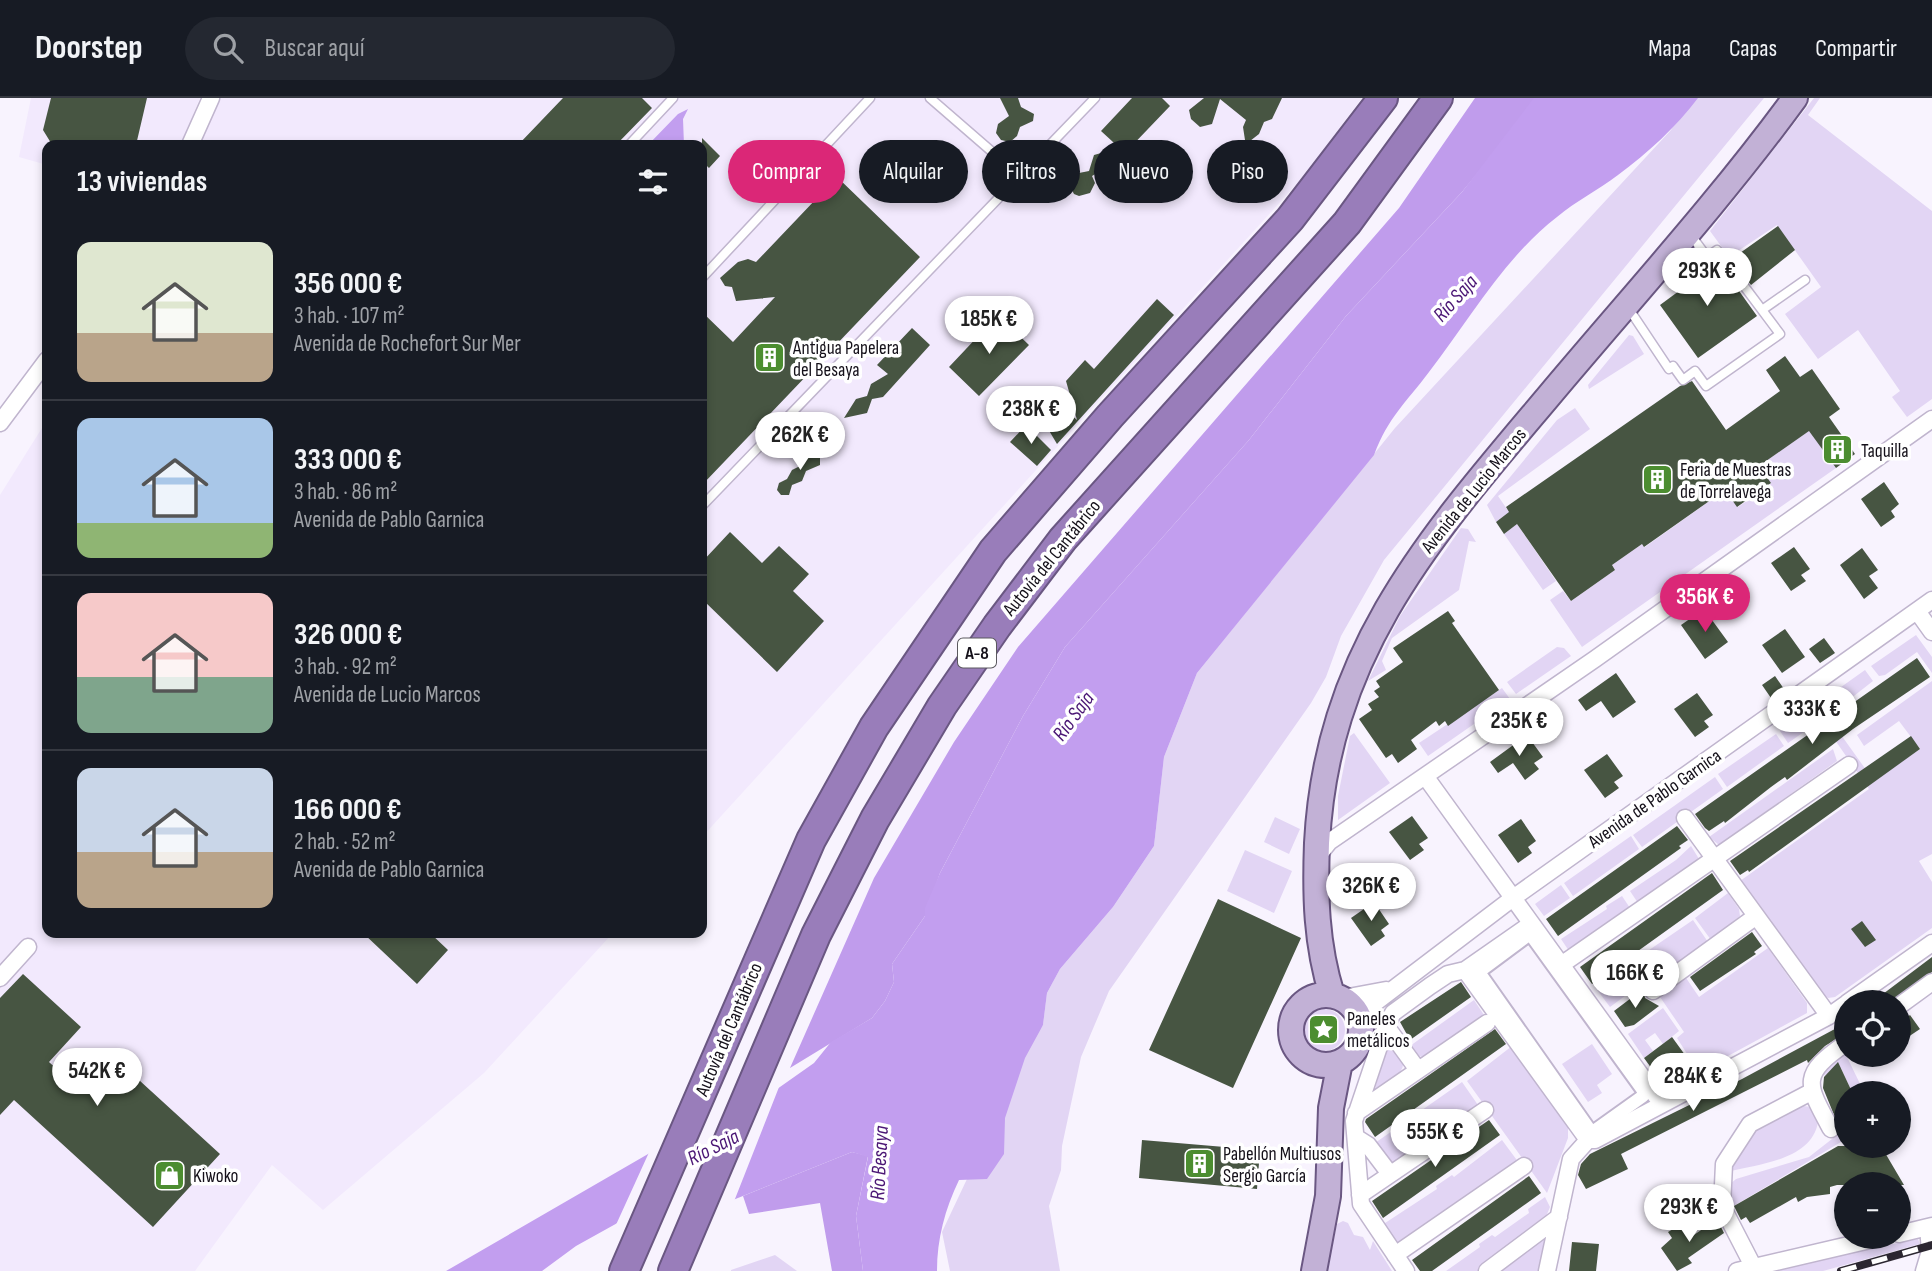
<!DOCTYPE html>
<html lang="es">
<meta charset="utf-8">
<style>
body{margin:0;font-family:"Sofia Sans Condensed",sans-serif;background:#242831;color:#f1f3f6;height:100vh;display:flex;flex-direction:column;font-size:26px;white-space:nowrap}
*{box-sizing:border-box;margin:0}
p{font-size:23px;color:#9ea1a6}
.icon{flex:none;width:38px;height:38px;fill:none;stroke:currentColor;stroke-width:2;stroke-linecap:round;stroke-linejoin:round}
.map{position:relative;flex:1;overflow:hidden}
.panel{position:absolute;left:42px;top:42px;width:665px;height:798px;display:flex;flex-direction:column;background:#171b24;border-radius:14px;box-shadow:0 4px 10px #0003}
.panel>*{flex:none}
.banner{position:absolute;left:728px;top:42px;width:665px;height:63px;display:flex;gap:14px}
.buttons{position:absolute;left:1834px;top:892px;display:grid;gap:14px}
.buttons a{display:grid;place-items:center;width:77px;height:77px;border-radius:50%;background:#171b24;box-shadow:0 4px 10px #0003;font-size:35px}
.price{position:absolute;translate:-50% -60px;padding:0 16px;border-radius:24px;background:#fff;color:#222;font-size:23px;line-height:46px;filter:drop-shadow(0 2px 4px #0008)}
.price::after{content:'';position:absolute;left:50%;top:42px;width:21px;height:16px;margin-left:-10px;background:inherit;clip-path:polygon(0 0,100% 0,50% 100%)}
.price.active{background:#db2777;color:#fff}
ul{padding:0;list-style:none}
li{display:flex;align-items:center;gap:21px;height:175px;padding:0 35px}
li+li{border-top:2px solid #363941}
li span{display:grid;place-items:center;flex:none;width:196px;height:140px;border-radius:14px;color:#555}
li>.icon{margin-inline-start:auto}
span .icon{width:84px;height:84px;fill:#fffc;stroke-width:1}
li b{font-size:30px}
h2{display:flex;justify-content:space-between;align-items:center;height:84px;padding:0 35px;font-size:30px}
.chip{padding:0 24px;border-radius:32px;background:#171b24;box-shadow:0 4px 10px #0003;font-size:24px;line-height:63px}
.chip.active{background:#db2777;color:#fff}
header{display:flex;align-items:center;gap:42px;box-sizing:border-box;height:98px;padding:0 35px;background:#171b24;border-bottom:2px solid #363941}
header strong{font-size:33px}
nav{display:flex;gap:38px;margin-inline-start:auto;font-size:24px}
.search{width:490px;height:63px;background:#242831;display:flex;align-items:center;gap:18px;box-sizing:border-box;padding:0 24px;border-radius:38px;color:#9ea1a6;font-size:26px}
.map>svg:first-child{display:block}
</style>
<header>
<strong>Doorstep</strong>
<div class="search"><svg class="icon" aria-label="search" viewBox="0 0 24 24"><circle cx="10" cy="10" r="6"/><path d="M15 15l6 6"/></svg>Buscar aquí</div>
<nav><a>Mapa</a><a>Capas</a><a>Compartir</a></nav>
</header>
<div class="map">
<svg width="1932" height="1173" viewBox="0 0 1932 1173">
<rect width="100%" height="100%" fill="#f8f3fe"/>
<path fill="#f2e9fd" d="M31 0H200L181 47H47V67L19 59Z
M217 0H1362L1302 80 702 739V47H195Z
M47 322V835H613L484 975 323 1112 272 1067 195 1173H0V397Z"/>
<path fill="#e2d5f4" d="M1690 0H1764L1384 462 1341 538 1326 579 1311 605 1109 893 1081 959 1062 1048 1061 1072 1049 1108 1060 1173H950L942 1134 1033 941 1043 927 1047 895 1060 871 1113 809 1154 748 1164 659 1197 575 1395 330 1671 32Z
M1814 0H1820L1808 17 1932 113V301L1907 319 1892 299 1900 293 1858 232 1818 261 1785 216 1821 189 1777 127 1729 159 1710 133Z
M1629 237 1633 238 1644 256 1589 291 1588 287Z
M1575 310 1590 331 1498 398 1556 483 1543 492 1504 436 1515 427 1507 416 1496 424 1487 407 1557 322Z
M1828 319 1820 348 1836 370 1582 549 1550 502 1563 493 1571 503 1615 472 1612 467 1642 446 1645 449 1725 392 1738 409 1771 386 1759 368Z
M1461 430 1468 431 1476 444 1469 443 1459 492 1392 540 1382 563 1386 572 1368 583 1400 518Z
M1916 537 1932 559V575L1917 554 1885 577 1879 578 1871 568Z
M1557 549 1564 550 1571 558 1516 596 1507 584Z
M1865 572 1873 583 1836 612 1827 599Z
M1932 583V756L1919 763 1932 784V830L1835 899 1828 900 1819 893 1740 783 1869 691 1821 622 1788 645 1780 633 1819 606 1874 683 1920 651 1899 623 1864 648 1857 637Z
M1502 590 1510 601 1428 658 1419 645Z
M1354 635 1390 685 1338 722V698L1350 638Z
M1776 636 1784 648 1727 689 1718 676Z
M1833 651 1837 663 1719 747 1709 739Z
M1715 679 1723 691 1642 749 1633 737Z
M1275 719 1300 731 1289 756 1264 744Z
M1631 738 1639 751 1573 798 1564 785Z
M1691 748 1699 761 1638 805 1630 793 1676 762Z
M1245 752 1292 773 1274 815 1227 793Z
M1561 787 1570 800 1544 818 1535 806Z
M1728 795 1739 811 1740 818 1711 842 1695 820Z
M1622 798 1630 810 1569 853 1561 841 1607 811 1606 808Z
M1693 822 1708 844 1651 885 1648 881 1610 909 1595 889Z
M1768 850 1807 905V915L1680 984 1678 980 1694 967 1677 940 1684 934 1658 896 1684 877 1699 899Z
M1474 902 1484 917 1424 959 1417 958 1410 948Z
M1663 910 1679 933 1663 946 1655 935 1645 942 1653 953 1644 960 1628 936Z
M1303 932a21 21 0 1 1 42 0a21 21 0 1 1-42 0Z
M1388 946C1420 969 1394 980 1374 994Z
M1592 946 1612 976 1597 987 1602 995 1588 1004 1562 966Z
M1512 948 1568 1028V1040L1547 1095 1467 983Z
M1844 952 1846 957 1865 996H1853L1841 970 1816 981Z
M1462 984 1478 1007 1392 1066 1375 1045Z
M1803 1008 1812 1009 1818 1024C1812 1061 1761 1066 1731 1073L1729 1065C1750 1030 1765 1023 1803 1008Z
M1846 1030V1041L1727 1112 1729 1087 1736 1081 1809 1059Z
M1502 1042 1519 1065 1399 1146 1382 1127 1437 1091 1436 1088 1452 1077 1454 1079Z
M1545 1099 1550 1109 1545 1121 1479 1173H1446L1480 1149 1479 1146 1492 1137 1495 1139 1529 1115 1528 1111Z
M1343 1123 1348 1125 1354 1137 1363 1139 1370 1152 1373 1143 1392 1173H1327L1337 1126Z
M1548 1136 1542 1173H1499Z
M1918 1141 1920 1146 1823 1173H1752Z
M775 1157 797 1173H731V1172Z"/>
<path fill="#c09cec" d="M1475 0H1539L1462 94 1346 218 1249 342 1065 549 1023 618 940 775 925 818 892 866 894 884 885 903 872 920 790 970 874 780 954 644 1018 549 1399 110Z
M852 1054 868 1058 856 1118 863 1173H832L820 1105 749 1116 743 1098Z"/>
<path fill="#c29eef" d="M1534 0H1698C1676 29 1648 55 1618 77 1598 92 1576 103 1557 119 1503 161 1470 221 1429 274 1405 306 1389 318 1374 357L1197 575 1164 659 1154 748 1113 809 1060 871 1047 895 1043 927 1025 960 1005 1020 1004 1056 987 1081 959 1082C945 1111 937 1141 937 1173H863L856 1118 868 1059 852 1054 728 1104 630 1118 576 1148 542 1173H446L655 1052 770 996 814 965 831 944 872 920 885 903 894 884 892 866 925 818V810L940 775 1023 618 1065 549 1249 342 1346 218 1462 94Z
M688 11 683 21 684 47H648L678 16Z"/>
<path fill="#f8f3fe" d="M781 984 733 1106 680 1121H630L615 1129 651 1050 704 1023 748 1006Z"/>
<path fill="#475542" d="M51 0H147L136 47 51 45 43 32Z
M563 0H642L652 10 616 47H518Z
M1000 0H1018L1021 9 1034 16 1033 23 1020 29 1017 38 1010 44 1001 42 996 35 998 26 1009 18Z
M1132 0H1162L1170 8 1125 55 1101 33Z
M1204 0H1282L1272 21 1264 24 1259 36 1250 43 1258 56 1253 67 1243 69 1233 63V51L1245 42 1243 29 1246 22 1220 1 1212 26 1200 29 1191 21 1189 12Z
M702 40 720 58 709 70 702 63Z
M1112 52 1107 69 1092 78 1095 85 1090 95 1079 98 1074 96 1069 86 1074 76 1089 73 1094 57Z
M837 79 920 159 702 387V214L733 244 775 199 736 203 732 189 725 188 720 180 738 164 748 161 756 164Z
M1778 128 1795 152 1751 187 1729 158 1738 152 1740 155Z
M1719 165 1757 218 1698 260 1660 207 1679 193 1675 178 1680 169H1690L1699 178Z
M1157 201 1174 217 1057 346 1038 314 1051 299 1077 322 1066 283 1085 262 1094 271Z
M998 217 1029 247 979 298 949 269Z
M912 230 930 247 883 299 872 301 867 315 844 320 856 301 867 298 871 286 888 276 877 267Z
M1785 258 1800 279 1812 271 1840 311 1829 319 1855 356 1836 370 1809 333 1759 368 1771 385 1737 409 1725 392 1644 449 1642 446 1612 467 1615 472 1571 503 1517 426 1504 436 1496 424 1509 414 1506 409 1680 288 1692 283 1726 332 1780 293 1766 272Z
M1026 327 1051 352 1037 368 1010 344Z
M812 352 820 357V367L806 373 802 383 792 387 789 397H781L777 392 779 385 787 381 792 372 800 368 806 354Z
M1884 384 1899 406 1891 413 1895 419 1881 429 1861 401Z
M730 434 762 465 779 448 809 476 793 493 824 523 777 574 702 501V464Z
M1794 449 1810 471 1801 477 1806 483 1791 493 1771 465Z
M1862 450 1878 472 1869 478 1878 490 1864 501 1840 467Z
M1704 511 1728 544 1705 561 1681 527Z
M1448 513 1455 523 1452 525 1499 592 1448 628 1445 623 1439 628 1436 623 1411 642 1417 651 1398 665 1392 656 1386 660 1359 621 1372 612 1368 606 1379 599 1374 593 1380 589 1376 583 1403 564 1393 550Z
M1785 531 1805 559 1782 575 1762 547Z
M1824 540 1835 555 1820 565 1809 551Z
M1917 560 1930 579 1853 631 1787 682 1785 679 1771 689 1725 725 1724 723 1709 733 1705 730 1695 716Z
M1616 575 1636 604 1613 620 1601 603 1586 613 1578 602Z
M1775 578 1784 591 1771 600 1762 587Z
M1697 595 1713 617 1704 623 1709 629 1695 639 1674 611Z
M1527 637 1543 659 1534 665 1539 671 1525 682 1513 665 1498 675 1490 664Z
M1911 638 1920 651 1749 774 1748 772 1740 777 1730 763Z
M1607 656 1623 678 1614 684 1619 690 1605 700 1584 672Z
M1412 718 1428 740 1419 746 1424 752 1410 762 1389 734Z
M1521 721 1536 743 1528 749 1532 755 1518 765 1498 737Z
M1677 728 1688 742 1679 748 1681 750 1558 838 1546 821Z
M1712 775 1723 792 1592 886 1580 869Z
M1218 801 1301 840 1233 990 1149 952Z
M1374 804 1389 826 1381 832 1385 838 1371 848 1351 820Z
M1862 823 1876 842 1865 849 1851 831Z
M1752 834 1762 848 1754 854 1756 856 1700 893 1690 879Z
M363 835H430L448 852 417 886Z
M1932 859V874L1889 905H1871Z
M23 876 81 929 49 964 62 976 73 986 105 951 220 1056 153 1129 14 1002 0 1017V900Z
M1461 884 1471 899 1410 942 1400 924Z
M1643 891 1645 900 1659 908 1634 927 1625 929 1614 913Z
M1910 917 1920 931 1899 945V925Z
M1846 925V935L1825 948 1808 965 1807 962 1621 1056 1628 1071 1586 1091 1578 1077 1581 1066 1590 1056 1742 981Z
M1495 931 1506 946 1375 1039 1365 1024 1366 1021Z
M1672 939 1693 968 1665 989 1644 960Z
M1838 964 1853 996H1846V1046L1823 990 1824 979Z
M1489 1022 1500 1037 1383 1120 1372 1103Z
M1142 1042 1260 1052 1257 1091 1139 1080Z
M1838 1048H1881L1904 1087H1837L1830 1089V1096L1807 1099 1798 1104 1796 1099 1750 1125 1746 1119 1741 1122 1734 1108Z
M1529 1078 1541 1095 1432 1173H1420L1412 1162Z
M1717 1121 1724 1135 1688 1160 1692 1165 1677 1173 1661 1150 1672 1140 1668 1134 1680 1127 1691 1139Z
M1572 1144 1599 1146 1596 1173H1569Z"/>
<g fill="none" stroke-linecap="round" stroke-linejoin="round">
<defs>
<path id="service" d="M930 0 1020 78
M629 47 673 0
M702 180 870 0
M1629 211 1669 271 1673 268 1683 282 1695 273 1706 288 1780 236 1717 152 1707 159 1690 136
M1762 212 1805 182
M702 408 1095 0"/>
<path id="pedestrian" d="M1530 836 1644 994 1643 998 1594 1033 1590 1032 1479 874Z"/>
<path id="minor" d="M190 47 211 0
M0 325 47 262
M1917 513 1932 534
M1425 678 1661 1005
M1685 720 1829 918
M1317 759 1329 744 1595 561 1932 321
M1561 867 1849 667
M1465 872 1588 1042
M0 880 28 849
M1653 893 1755 819
M1343 900 1386 892
M1847 905 1932 845
M1899 908 1932 884
M1359 917 1513 800 1932 502
M1386 928 1418 972
M1356 1015 1487 925
M1831 1031C1806 985 1800 977 1846 945
M1357 1040 1368 1047 1390 1076
M1360 1097 1485 1012
M1899 1136 1932 1128
M1395 1157 1524 1068
M1753 1168 1722 1108 1724 1066 1750 1026 1811 994
M1406 1173 1361 1106 1354 1023 1386 928 1393 915 1430 888 1448 876 1465 872 1531 826
M1487 1173 1559 1119
M1547 1173 1571 1061 1588 1042H1595L1829 918 1846 906
M1737 1173 1883 1139
M1924 1173 1930 1153 1928 1129"/>
<path id="primary" d="M1291 932a35 35 0 1 1 70 0a35 35 0 1 1-70 0Z
M1332 897C1316 846 1315 797 1317 745 1327 553 1431 438 1548 299 1631 200 1719 104 1795 0
M1314 1173 1328 1098 1331 1010 1340 964"/>
<path id="motorway" d="M624 1173 811 742 874 629 993 453 1110 318 1290 121 1383 0
M673 1173 816 837 875 721 942 608 997 528 1063 441 1347 125 1438 0"/>
</defs>
<use href="#service" stroke="#c0b5ce" stroke-width="11"/>
<use href="#pedestrian" stroke="#c0b5ce" stroke-width="16"/>
<use href="#minor" stroke="#c0b5ce" stroke-width="19"/>
<use href="#primary" stroke="#6a5782" stroke-width="28"/>
<use href="#motorway" stroke="#6a5782" stroke-width="32"/>
<use href="#service" stroke="#fff" stroke-width="8"/>
<use href="#pedestrian" stroke="#fff" stroke-width="12"/>
<use href="#minor" stroke="#fff" stroke-width="16"/>
<use href="#primary" stroke="#c2b1d6" stroke-width="24"/>
<use href="#motorway" stroke="#997dba" stroke-width="28"/>
<defs>
<path id="rail" d="M1841 1173 1932 1147"/>
</defs>
<use href="#rail" stroke="#2c2731" stroke-width="8"/>
<use href="#rail" stroke="#fff" stroke-width="5" stroke-dasharray="16" stroke-linecap="butt"/>
</g>
<defs>
<symbol id="building-square" viewBox="-11 -11 22 22"><rect x="-9" y="-9" width="18" height="18" rx="4" fill="#4c8d30" stroke="#fff"/><path d="M-4-6H4V6H1V3H-1V6H-4ZM-2.5-4.3h1.7v1.8h-1.7ZM.8-4.3h1.7v1.8H.8ZM-2.5-1h1.7V.8h-1.7ZM.8-1h1.7V.8H.8Z" fill="#fff"/></symbol>
<symbol id="sight-square" viewBox="-11 -11 22 22"><rect x="-9" y="-9" width="18" height="18" rx="4" fill="#4c8d30" stroke="#fff"/><path d="M0-6L1.8-2.2L6-1.7L2.9 1.2L3.7 5.4L0 3.3L-3.7 5.4L-2.9 1.2L-6-1.7L-1.8-2.2Z" fill="#fff"/></symbol>
<symbol id="shop-square" viewBox="-11 -11 22 22"><rect x="-9" y="-9" width="18" height="18" rx="4" fill="#4c8d30" stroke="#fff"/><path d="M-5-2.5h2.3a2.7 3.5 0 0 1 5.4 0H5L5.5 6h-11ZM-1.5-2.5h3a1.5 2.3 0 0 0-3 0Z" fill="#fff"/></symbol>
</defs>
<g fill-rule="evenodd">
<use href="#building-square" x="752" y="242" width="35" height="35"/>
<use href="#building-square" x="1820" y="334" width="35" height="35"/>
<use href="#building-square" x="1640" y="364" width="35" height="35"/>
<use href="#sight-square" x="1306" y="914" width="35" height="35"/>
<use href="#building-square" x="1182" y="1048" width="35" height="35"/>
<use href="#shop-square" x="152" y="1060" width="35" height="35"/>
</g>
<g text-anchor="middle" stroke-width="7" stroke-linejoin="round" paint-order="stroke">
<rect fill="#fff" stroke="#5a585e" stroke-width="2" x="958" y="540.5" width="38" height="29" rx="5"/>
<g font-size="18" font-weight="bold" fill="#141019">
<text x="977" y="561">A-8</text>
</g>
<g font-size="19" fill="#141019" stroke="#fff" text-anchor="start">
<text x="793" y="256">Antigua Papelera<tspan x="793" dy="22">del Besaya</tspan></text>
<text x="1861" y="359">Taquilla</text>
<text x="1680" y="378">Feria de Muestras<tspan x="1680" dy="22">de Torrelavega</tspan></text>
<text x="1347" y="927">Paneles<tspan x="1347" dy="22">metálicos</tspan></text>
<text x="1223" y="1062">Pabellón Multiusos<tspan x="1223" dy="22">Sergio García</tspan></text>
<text x="193" y="1084">Kiwoko</text>
</g>
<g font-size="19" fill="#141019" stroke="#fff">
<text transform="translate(1473 392) rotate(-51)" y="7">Avenida de Lucio Marcos</text>
<text transform="translate(1051 459) rotate(-51)" y="7">Autovía del Cantábrico</text>
<text transform="translate(1654 700) rotate(-35)" y="7">Avenida de Pablo Garnica</text>
<text transform="translate(728 931) rotate(-67)" y="7">Autovía del Cantábrico</text>
</g>
<g font-size="21" font-style="italic" fill="#4b1775" stroke="#fff">
<text transform="translate(1455 200) rotate(-48)" y="7">Río Saja</text>
<text transform="translate(1073 618) rotate(-54)" y="7">Río Saja</text>
<text transform="translate(713 1049) rotate(-27)" y="7">Río Saja</text>
<text transform="translate(879 1065) rotate(-87)" y="7">Río Besaya</text>
</g>
</g>
</svg>
<div class="buttons">
<a><svg class="icon" aria-label="locate" viewBox="0 0 24 24"><circle cx="12" cy="12" r="6"/><path d="M12 2v4M12 18v4M2 12h4M18 12h4"/></svg></a>
<a>+</a>
<a>−</a>
</div>
<b class="price" style="left:1707px;top:210px">293K €</b>
<b class="price" style="left:989px;top:258px">185K €</b>
<b class="price" style="left:1031px;top:348px">238K €</b>
<b class="price" style="left:800px;top:374px">262K €</b>
<b class="price active" style="left:1705px;top:536px">356K €</b>
<b class="price" style="left:1812px;top:648px">333K €</b>
<b class="price" style="left:1519px;top:660px">235K €</b>
<b class="price" style="left:1371px;top:825px">326K €</b>
<b class="price" style="left:1635px;top:912px">166K €</b>
<b class="price" style="left:97px;top:1010px">542K €</b>
<b class="price" style="left:1693px;top:1015px">284K €</b>
<b class="price" style="left:1435px;top:1071px">555K €</b>
<b class="price" style="left:1689px;top:1146px">293K €</b>
<div class="banner">
<a class="chip active">Comprar</a>
<a class="chip">Alquilar</a>
<a class="chip">Filtros</a>
<a class="chip">Nuevo</a>
<a class="chip">Piso</a>
</div>
<section class="panel">
<h2>13 viviendas<svg class="icon" aria-label="filters" viewBox="0 0 24 24"><path d="M4 7h16M4 17h16"/><circle cx="9" cy="7" r="2"/><circle cx="15" cy="17" r="2"/></svg></h2>
<ul>
<li><span style="background:linear-gradient(#dfe7d0 65%,#b9a48a 0)"><svg class="icon" aria-label="home" viewBox="0 0 24 24"><path d="M3 11l9-7 9 7M6 9v11h12V9"/></svg></span><div><b>356 000 €</b><p>3 hab. · 107 m²</p><p>Avenida de Rochefort Sur Mer</p></div></li>
<li><span style="background:linear-gradient(#a9c7e8 75%,#8fb573 0)"><svg class="icon" aria-label="home" viewBox="0 0 24 24"><path d="M3 11l9-7 9 7M6 9v11h12V9"/></svg></span><div><b>333 000 €</b><p>3 hab. · 86 m²</p><p>Avenida de Pablo Garnica</p></div></li>
<li><span style="background:linear-gradient(#f6c9c9 60%,#7fa58c 0)"><svg class="icon" aria-label="home" viewBox="0 0 24 24"><path d="M3 11l9-7 9 7M6 9v11h12V9"/></svg></span><div><b>326 000 €</b><p>3 hab. · 92 m²</p><p>Avenida de Lucio Marcos</p></div></li>
<li><span style="background:linear-gradient(#c9d6e8 60%,#b9a48a 0)"><svg class="icon" aria-label="home" viewBox="0 0 24 24"><path d="M3 11l9-7 9 7M6 9v11h12V9"/></svg></span><div><b>166 000 €</b><p>2 hab. · 52 m²</p><p>Avenida de Pablo Garnica</p></div></li>
</ul>
</section>
</div>
